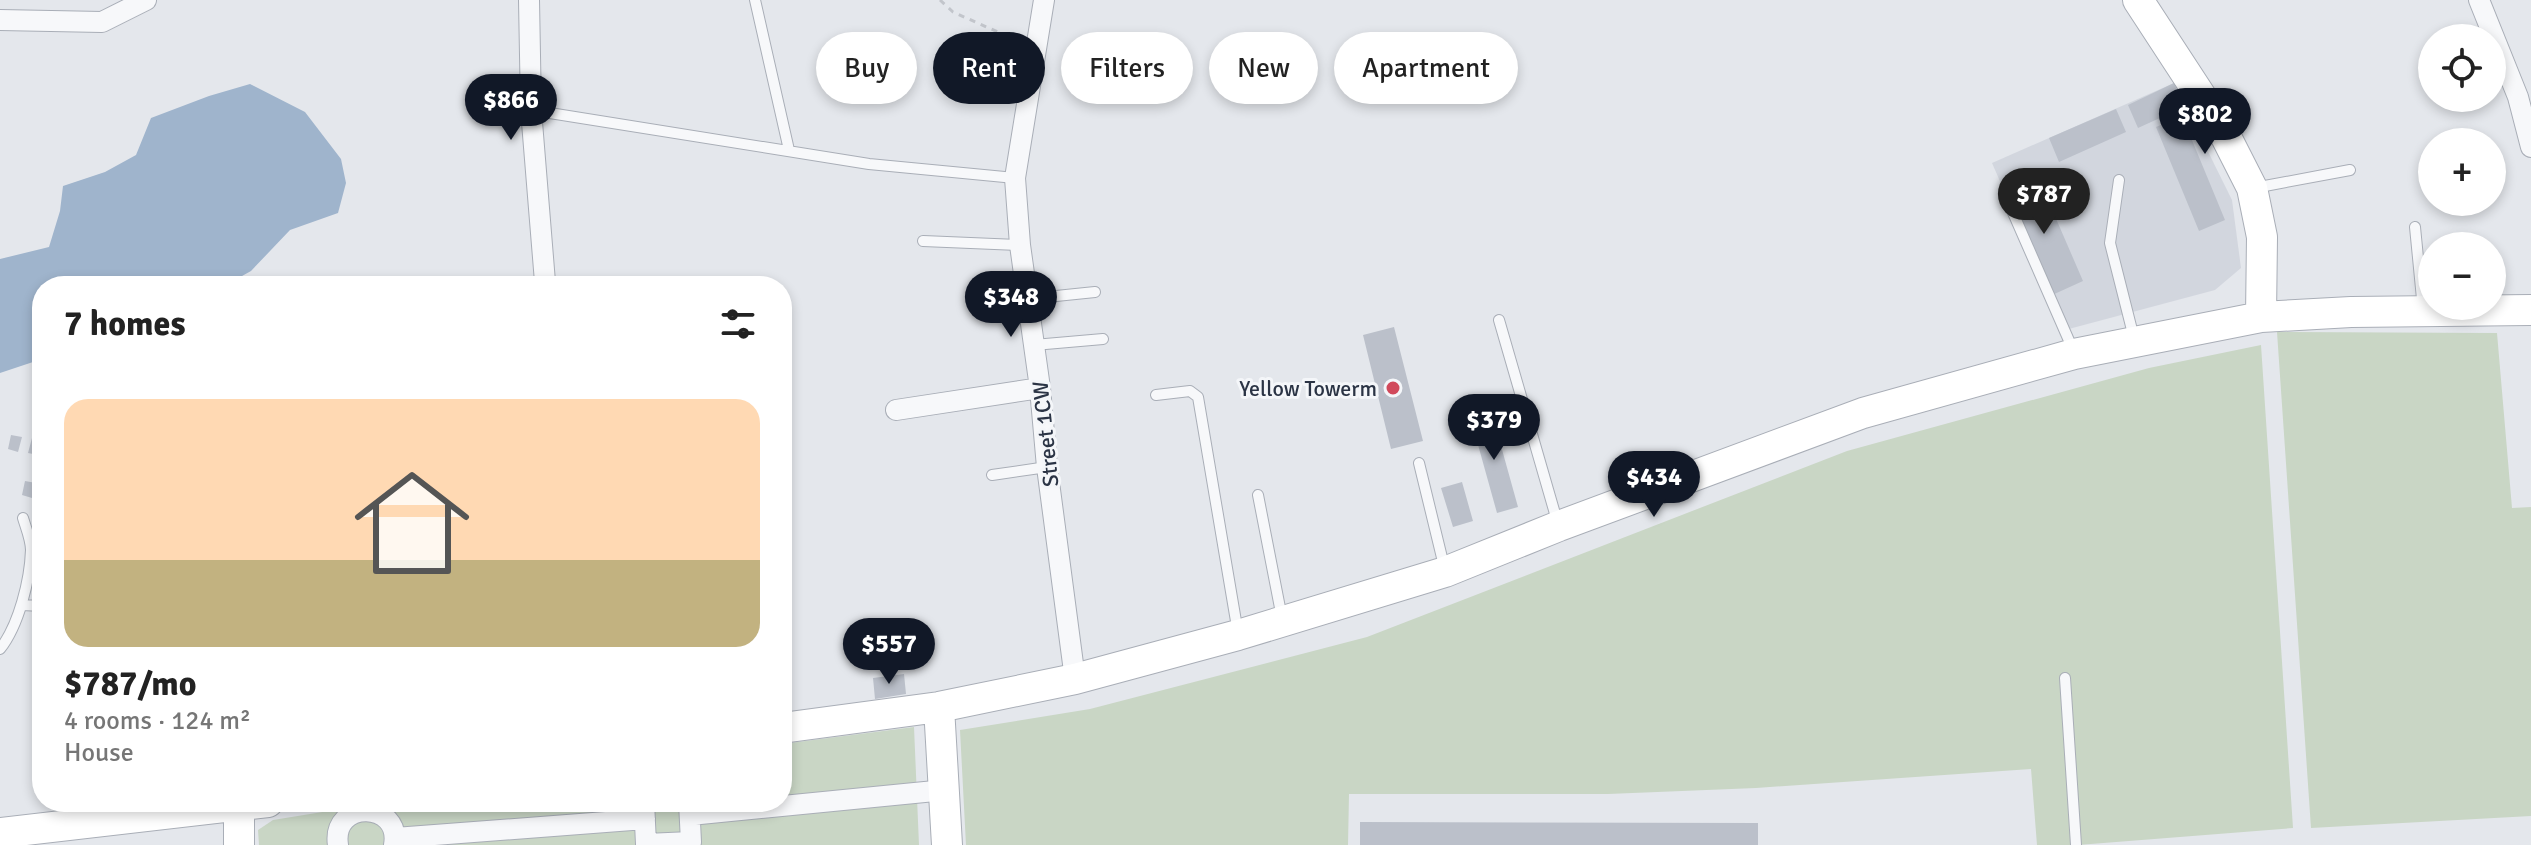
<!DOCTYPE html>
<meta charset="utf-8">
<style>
body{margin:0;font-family:Signika,sans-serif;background:#f6f6f6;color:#222;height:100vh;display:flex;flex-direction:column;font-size:30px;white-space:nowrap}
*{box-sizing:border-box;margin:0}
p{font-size:26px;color:#767676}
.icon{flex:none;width:44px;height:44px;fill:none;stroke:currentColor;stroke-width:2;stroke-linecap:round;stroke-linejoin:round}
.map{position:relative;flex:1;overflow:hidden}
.side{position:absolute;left:32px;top:276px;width:760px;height:536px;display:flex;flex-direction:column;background:#fff;border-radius:32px;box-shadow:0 4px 12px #0003}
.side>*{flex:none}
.banner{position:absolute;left:816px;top:32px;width:760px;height:72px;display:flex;gap:16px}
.tools{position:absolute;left:2418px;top:24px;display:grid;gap:16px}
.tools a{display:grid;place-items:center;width:88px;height:88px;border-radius:50%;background:#fff;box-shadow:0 4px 12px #0003;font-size:40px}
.price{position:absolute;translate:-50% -68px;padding:0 18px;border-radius:28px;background:#111827;color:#fff;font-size:26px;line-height:52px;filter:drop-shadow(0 2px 4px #0008)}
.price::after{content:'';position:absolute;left:50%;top:48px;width:24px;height:18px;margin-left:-12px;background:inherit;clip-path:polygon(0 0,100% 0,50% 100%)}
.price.selected{background:#222;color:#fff}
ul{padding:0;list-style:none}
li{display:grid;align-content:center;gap:16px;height:424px;padding:0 32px}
li span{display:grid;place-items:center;height:248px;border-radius:24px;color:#555}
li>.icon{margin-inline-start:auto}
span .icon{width:144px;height:144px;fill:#fffc;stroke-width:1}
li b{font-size:34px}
h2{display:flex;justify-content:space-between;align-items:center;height:96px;padding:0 32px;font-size:34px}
.tag{padding:0 28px;border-radius:36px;background:#fff;box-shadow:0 4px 12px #0003;font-size:28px;line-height:72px}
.tag.selected{background:#111827;color:#fff}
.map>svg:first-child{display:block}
</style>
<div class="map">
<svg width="2531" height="845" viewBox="0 0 2531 845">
<rect width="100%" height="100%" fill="#e4e7ec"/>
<path fill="#d2d6de" d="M2174 83 2232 200 2241 268 2215 290 2065 330 1992 163Z"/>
<path fill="#c9d6c5" d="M2277 332 2497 333 2512 508 2531 507V816L2311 828Z
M2261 345 2293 828 2078 845H2037L2031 769 1756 788 1608 794H1349L1348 845H966L960 730 1090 709 1367 637 1847 451 2149 368Z
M914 727 919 845H259L258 830 273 820 384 802H782V744Z"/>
<path fill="#9fb4cc" d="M250 84 305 112 341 159 346 183 338 213 290 230 251 271 224 286H42V359L0 373V259L49 247 60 211 63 186 105 172 136 155 151 118 209 96Z"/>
<path fill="#bbc0ca" d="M2174 83 2184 107 2138 128 2128 105Z
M2116 109 2126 132 2059 162 2049 138Z
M2182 116 2225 220 2199 231 2156 127Z
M2038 177 2083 281 2050 296 2005 192Z
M1394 327 1423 441 1391 449 1363 335Z
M1491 410 1518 507 1497 513 1470 416Z
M11 435 22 437 18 452 8 449Z
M32 438 42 441 38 455 28 453Z
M25 481 36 483 32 498 22 495Z
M1462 482 1473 521 1453 527 1441 488Z
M904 674 906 694 875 699 873 678Z
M1360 822 1758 823V845H1360Z"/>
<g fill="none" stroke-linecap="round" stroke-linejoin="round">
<defs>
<path id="lane" d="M755 0 789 150
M531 110 869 164 1015 178
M2119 180 2110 243 2134 338
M2254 188 2350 170
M2007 199 2074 352
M2415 227 2423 309
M923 241 1020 245
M1027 299 1095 292
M1499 320 1558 524
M1034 345 1103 339
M1156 395 1190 391 1198 397 1238 633
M1419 463 1445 570
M992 475 1047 467
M1258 495 1282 618
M22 605 42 606
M0 649C19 625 30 580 31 550 31 540 26 528 23 518
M2065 678 2076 845"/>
<path id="street" d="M529 0 531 110 545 282
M1044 0 1015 178 1020 245 1040 388 1047 467 1075 679
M2479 0 2518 97 2531 147
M0 20 102 22 146 0
M896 410 1040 388
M644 802 646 844 691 842 689 802
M690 815 945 790
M395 838 645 819
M338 845C331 799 402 801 394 845"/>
<path id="secondary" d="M2138 0 2221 127 2252 188 2262 237 2261 317
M939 707 947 845
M782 728 939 707 1075 679 1238 635 1445 572 1559 526 1863 413 2074 354 2261 317 2351 312 2531 310
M0 833 268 802
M239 845V806"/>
</defs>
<use href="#lane" stroke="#a9aeb7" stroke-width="12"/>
<use href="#street" stroke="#a9aeb7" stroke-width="22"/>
<use href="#secondary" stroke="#a9aeb7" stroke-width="32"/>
<path stroke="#c2c5cb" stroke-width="3" stroke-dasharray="6 6" stroke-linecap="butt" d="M940 0 953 12 1018 41
M505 286 525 284"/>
<use href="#lane" stroke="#f7f8fa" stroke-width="10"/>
<use href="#street" stroke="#f7f8fa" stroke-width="20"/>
<use href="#secondary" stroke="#fff" stroke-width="30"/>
</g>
<circle fill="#d1495b" stroke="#f4f6f9" stroke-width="3" cx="1393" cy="388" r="8"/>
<g text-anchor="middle" stroke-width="6" stroke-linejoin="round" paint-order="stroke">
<g font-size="22" fill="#2b3445" stroke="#f4f6f9" text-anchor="end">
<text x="1377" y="396">Yellow Towerm</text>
</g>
<g font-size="22" fill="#2b3445" stroke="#f4f6f9">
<text transform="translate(1045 434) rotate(-96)" y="8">Street 1CW</text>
</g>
</g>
</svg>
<div class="tools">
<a><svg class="icon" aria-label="locate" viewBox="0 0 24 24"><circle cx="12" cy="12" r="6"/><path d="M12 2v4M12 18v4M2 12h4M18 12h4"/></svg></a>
<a>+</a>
<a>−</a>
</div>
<b class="price" style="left:511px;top:142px">$866</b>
<b class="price" style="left:2205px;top:156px">$802</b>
<b class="price selected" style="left:2044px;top:236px">$787</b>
<b class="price" style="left:1011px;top:339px">$348</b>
<b class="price" style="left:1494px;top:462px">$379</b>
<b class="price" style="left:1654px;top:519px">$434</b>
<b class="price" style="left:889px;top:686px">$557</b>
<div class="banner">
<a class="tag">Buy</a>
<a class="tag selected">Rent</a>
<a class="tag">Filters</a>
<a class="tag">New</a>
<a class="tag">Apartment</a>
</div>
<section class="side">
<h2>7 homes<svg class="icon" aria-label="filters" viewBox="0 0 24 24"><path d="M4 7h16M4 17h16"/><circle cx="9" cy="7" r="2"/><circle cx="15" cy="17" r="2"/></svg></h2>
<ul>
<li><span style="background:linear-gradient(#ffd9b3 65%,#c2b280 0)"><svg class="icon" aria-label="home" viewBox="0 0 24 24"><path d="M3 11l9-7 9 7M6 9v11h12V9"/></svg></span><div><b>$787/mo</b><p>4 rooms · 124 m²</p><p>House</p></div></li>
</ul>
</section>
</div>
